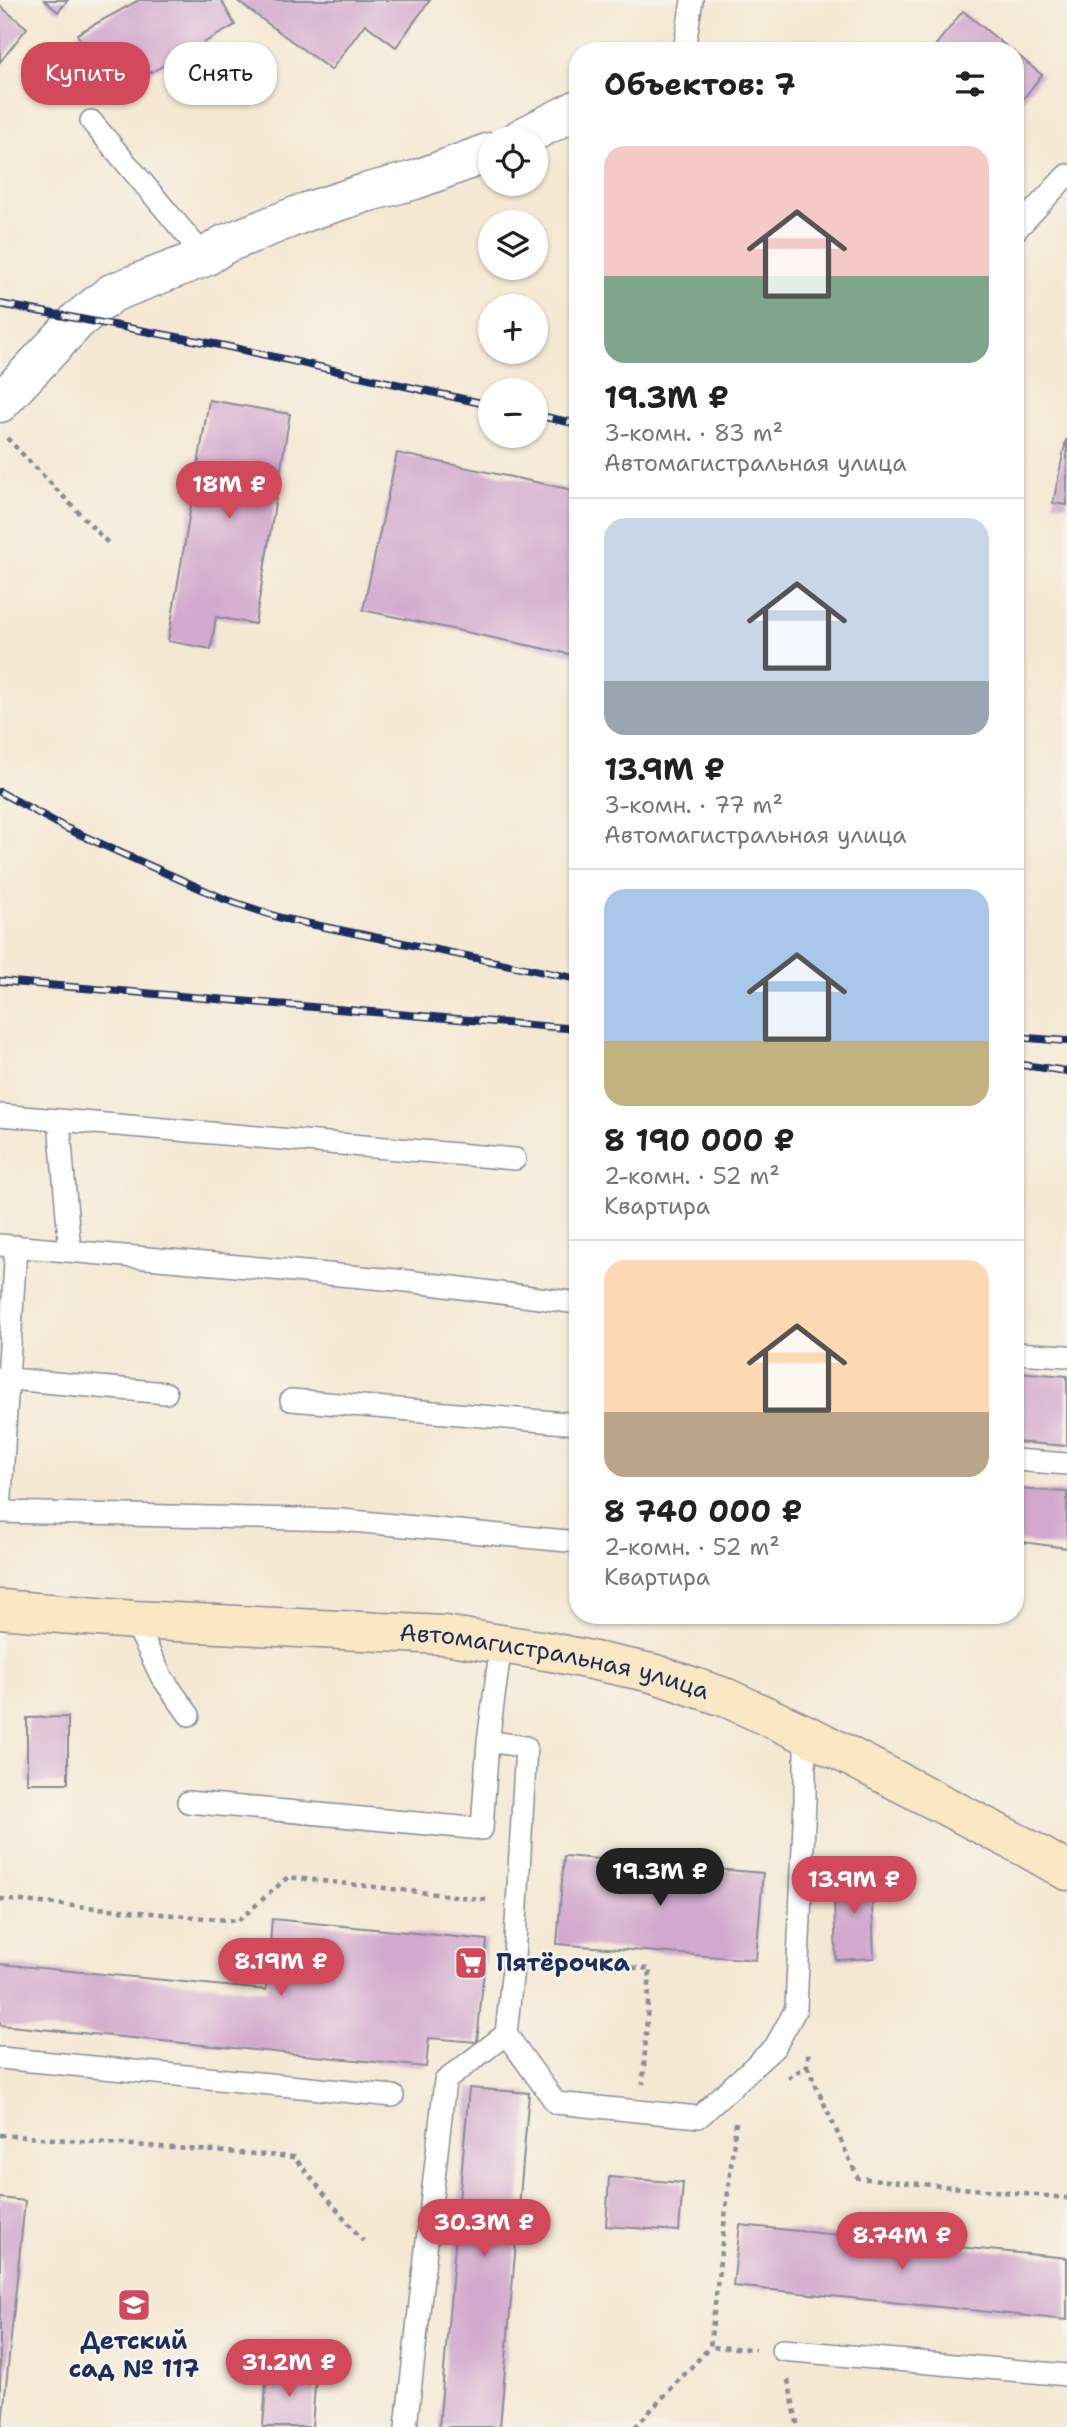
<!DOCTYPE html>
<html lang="ru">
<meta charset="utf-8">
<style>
body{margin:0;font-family:"Shantell Sans",sans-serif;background:#f6f6f6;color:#222;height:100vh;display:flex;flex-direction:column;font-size:26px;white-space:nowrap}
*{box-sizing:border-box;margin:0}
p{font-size:23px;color:#767676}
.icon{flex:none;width:38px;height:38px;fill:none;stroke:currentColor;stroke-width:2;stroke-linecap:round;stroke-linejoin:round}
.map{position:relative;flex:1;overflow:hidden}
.sheet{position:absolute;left:569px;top:42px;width:455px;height:1582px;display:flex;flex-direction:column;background:#fff;border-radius:28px;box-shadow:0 2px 5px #0004}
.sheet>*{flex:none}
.banner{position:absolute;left:21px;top:42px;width:443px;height:63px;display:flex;gap:14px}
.tools{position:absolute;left:478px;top:126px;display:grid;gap:14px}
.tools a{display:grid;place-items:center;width:70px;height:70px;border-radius:50%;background:#fff;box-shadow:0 2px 5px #0004;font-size:35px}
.price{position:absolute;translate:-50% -60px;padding:0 16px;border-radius:24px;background:#d1495b;color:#fff;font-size:23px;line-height:46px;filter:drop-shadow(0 2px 4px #0008)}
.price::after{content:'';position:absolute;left:50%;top:42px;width:21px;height:16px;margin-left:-10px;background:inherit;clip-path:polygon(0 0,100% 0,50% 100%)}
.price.selected{background:#222;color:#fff}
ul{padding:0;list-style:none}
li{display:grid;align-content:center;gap:14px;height:371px;padding:0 35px}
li+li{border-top:2px solid #e0e0e0}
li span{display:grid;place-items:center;height:217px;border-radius:21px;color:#555}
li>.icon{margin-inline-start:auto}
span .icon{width:126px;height:126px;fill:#fffc;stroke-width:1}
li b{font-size:30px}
h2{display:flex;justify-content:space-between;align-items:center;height:84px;padding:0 35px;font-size:30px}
.tag{padding:0 24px;border-radius:28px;background:#fff;box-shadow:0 2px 5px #0004;font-size:24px;line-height:63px}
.tag.selected{background:#d1495b;color:#fff}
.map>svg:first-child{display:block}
</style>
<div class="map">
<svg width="1067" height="2427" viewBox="0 0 1067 2427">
<rect width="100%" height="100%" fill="#f7f3e8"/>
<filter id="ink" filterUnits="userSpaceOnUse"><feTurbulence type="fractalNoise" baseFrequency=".0143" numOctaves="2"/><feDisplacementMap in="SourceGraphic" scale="14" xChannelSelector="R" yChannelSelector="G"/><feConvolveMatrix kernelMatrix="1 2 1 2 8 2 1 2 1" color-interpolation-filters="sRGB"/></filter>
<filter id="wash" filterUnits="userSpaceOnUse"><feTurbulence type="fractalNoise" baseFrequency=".00686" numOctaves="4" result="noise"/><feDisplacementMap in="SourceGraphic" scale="28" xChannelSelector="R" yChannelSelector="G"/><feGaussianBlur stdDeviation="1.57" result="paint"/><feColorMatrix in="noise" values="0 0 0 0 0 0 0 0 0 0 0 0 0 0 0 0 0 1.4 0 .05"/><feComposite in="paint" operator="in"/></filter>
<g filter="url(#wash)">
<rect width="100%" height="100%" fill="#f4e8d3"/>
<g id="blocks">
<path fill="#d2a8ce" d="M44 0H68L58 12Z
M139 0H221L235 25 111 95 77 34Z
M236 0H430L396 47 365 24 331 70Z
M0 6 27 28 0 62Z
M963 11 1012 51H931Z
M1015 53 1042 75 1015 109Z
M209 400 290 414 255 624 216 617 211 649 168 641Z
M1066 440H1067V505L1053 503Z
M397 453 578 491V656L363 610Z
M1015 1372 1067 1376V1446L1015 1442Z
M1015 1489 1067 1492V1548L1015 1541Z
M68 1717V1783H27V1718Z
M564 1856 763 1873 756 1960 557 1944Z
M871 1872 874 1958 836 1960 833 1874Z
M272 1919 487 1940 477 2042 429 2038 426 2067 0 2025V1964L266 1990Z
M469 2088 529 2093 500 2427H439Z
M609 2177 683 2183 679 2231 606 2226Z
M0 2198 25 2201 2 2425H0Z
M740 2225 1067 2258V2320L733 2286Z
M267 2369 316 2372 312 2427H263Z"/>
</g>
</g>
<g filter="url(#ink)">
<use href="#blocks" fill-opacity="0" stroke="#888c98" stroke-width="2"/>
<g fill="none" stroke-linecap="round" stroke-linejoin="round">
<defs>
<path id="service" d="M684 51 692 0
M91 121 205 257
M1015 231 1067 175
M0 1115 515 1159
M59 1120 70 1251
M0 1245 407 1281 578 1303
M1015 1353 1067 1356
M0 1378 166 1393
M291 1400 578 1424
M1015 1460 1067 1464
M0 1512 16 1246
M1 1512 341 1520 578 1542
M134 1620 161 1676 189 1715
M501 1645 488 1741 526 1747 514 1958 506 2034 556 2103 699 2117 775 2047 796 2009 805 1800V1734
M188 1802 482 1829 488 1741
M0 2058 393 2096
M782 2350 1067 2375
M406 2427 445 2081 506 2034"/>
<path id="minor" d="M521 138 578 109
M0 403 78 320 112 293 205 257 225 244 306 212 365 193 415 180 490 152"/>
<g id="secondary">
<path id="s1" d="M0 1609 134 1620 444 1635 552 1652 652 1673 727 1698 816 1739 1025 1847 1067 1871"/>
</g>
</defs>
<use href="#service" stroke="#888c98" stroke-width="24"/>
<use href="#minor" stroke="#888c98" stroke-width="41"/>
<use href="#secondary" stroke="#888c98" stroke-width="41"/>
<path stroke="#888c98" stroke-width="4.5" stroke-dasharray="5 5" stroke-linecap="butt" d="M7 438 109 544
M0 1899 238 1921 288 1877 488 1900
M543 1960 650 1969 643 2084
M807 2066 858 2178 1067 2198
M788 2078 807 2066 809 2049
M736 2122 710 2347 755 2349
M0 2135 294 2157 363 2241
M788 2380 798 2427
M635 2427 710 2347"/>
<use href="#service" stroke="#fff" stroke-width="21"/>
<use href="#minor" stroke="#fff" stroke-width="38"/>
<use href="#secondary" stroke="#fae7c3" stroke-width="38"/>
<defs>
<path id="rail" d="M0 304 225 346 490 405
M536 415 578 424
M0 792 66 828 121 853 224 899 281 918 578 979
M0 981 578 1029
M1015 1037 1067 1041
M1015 1064 1067 1071"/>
</defs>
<use href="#rail" stroke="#1b2f5e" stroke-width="8"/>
<use href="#rail" stroke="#f7f3e8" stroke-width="5" stroke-dasharray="16" stroke-linecap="butt"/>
</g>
</g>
<defs>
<symbol id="supermarket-square" viewBox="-11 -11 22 22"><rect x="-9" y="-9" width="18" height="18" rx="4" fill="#d1495b" stroke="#f7f3e8"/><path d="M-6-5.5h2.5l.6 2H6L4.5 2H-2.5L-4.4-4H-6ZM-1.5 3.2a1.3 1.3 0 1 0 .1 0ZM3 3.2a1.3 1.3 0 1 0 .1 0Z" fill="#fff"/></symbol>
<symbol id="school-square" viewBox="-11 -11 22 22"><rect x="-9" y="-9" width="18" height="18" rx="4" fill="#d1495b" stroke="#f7f3e8"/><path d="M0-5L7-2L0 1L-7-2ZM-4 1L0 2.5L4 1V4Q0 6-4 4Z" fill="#fff"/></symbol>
</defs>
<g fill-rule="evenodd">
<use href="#supermarket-square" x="452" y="1944" width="38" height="38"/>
<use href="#school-square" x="115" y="2286" width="38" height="38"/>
</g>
<g text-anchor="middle" stroke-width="5" stroke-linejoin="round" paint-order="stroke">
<g font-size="24" fill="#1b2f5e" stroke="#f7f3e8">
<text dy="8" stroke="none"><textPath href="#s1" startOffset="558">Автомагистральная улица</textPath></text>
</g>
<g font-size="24" font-weight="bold" fill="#1b2f5e" stroke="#f7f3e8" text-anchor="start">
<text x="496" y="1971">Пятёрочка</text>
<text x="134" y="2349" text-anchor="middle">Детский<tspan x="134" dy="28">сад № 117</tspan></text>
</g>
</g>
</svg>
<div class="tools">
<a><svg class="icon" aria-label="locate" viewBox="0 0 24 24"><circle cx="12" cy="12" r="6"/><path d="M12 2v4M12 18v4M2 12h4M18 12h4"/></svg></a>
<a><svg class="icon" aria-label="layers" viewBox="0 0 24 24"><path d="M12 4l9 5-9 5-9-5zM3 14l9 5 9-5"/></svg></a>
<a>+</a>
<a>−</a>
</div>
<b class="price" style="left:229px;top:521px">18M ₽</b>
<b class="price selected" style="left:660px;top:1908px">19.3M ₽</b>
<b class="price" style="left:854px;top:1916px">13.9M ₽</b>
<b class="price" style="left:281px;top:1998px">8.19M ₽</b>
<b class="price" style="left:484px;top:2259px">30.3M ₽</b>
<b class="price" style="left:902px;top:2272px">8.74M ₽</b>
<b class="price" style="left:289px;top:2399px">31.2M ₽</b>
<div class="banner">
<a class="tag selected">Купить</a>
<a class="tag">Снять</a>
</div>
<section class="sheet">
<h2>Объектов: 7<svg class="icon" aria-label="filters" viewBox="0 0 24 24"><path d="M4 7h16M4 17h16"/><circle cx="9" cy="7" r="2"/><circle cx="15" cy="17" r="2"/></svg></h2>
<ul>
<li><span style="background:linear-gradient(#f6c9c9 60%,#7fa58c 0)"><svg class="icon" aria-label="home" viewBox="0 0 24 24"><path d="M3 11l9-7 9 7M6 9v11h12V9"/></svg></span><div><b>19.3M ₽</b><p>3-комн. · 83 m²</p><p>Автомагистральная улица</p></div></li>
<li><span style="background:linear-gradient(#c9d6e8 75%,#9aa5b1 0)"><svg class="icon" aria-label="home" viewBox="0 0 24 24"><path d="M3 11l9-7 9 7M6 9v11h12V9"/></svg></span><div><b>13.9M ₽</b><p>3-комн. · 77 m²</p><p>Автомагистральная улица</p></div></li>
<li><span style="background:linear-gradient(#a9c7e8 70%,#c2b280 0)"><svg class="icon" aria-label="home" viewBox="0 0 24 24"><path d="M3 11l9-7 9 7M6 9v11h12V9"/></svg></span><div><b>8 190 000 ₽</b><p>2-комн. · 52 m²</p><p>Квартира</p></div></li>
<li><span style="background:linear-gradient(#ffd9b3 70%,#b9a48a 0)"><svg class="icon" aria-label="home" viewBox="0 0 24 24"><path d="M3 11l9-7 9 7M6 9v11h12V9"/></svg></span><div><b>8 740 000 ₽</b><p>2-комн. · 52 m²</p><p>Квартира</p></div></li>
</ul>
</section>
</div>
